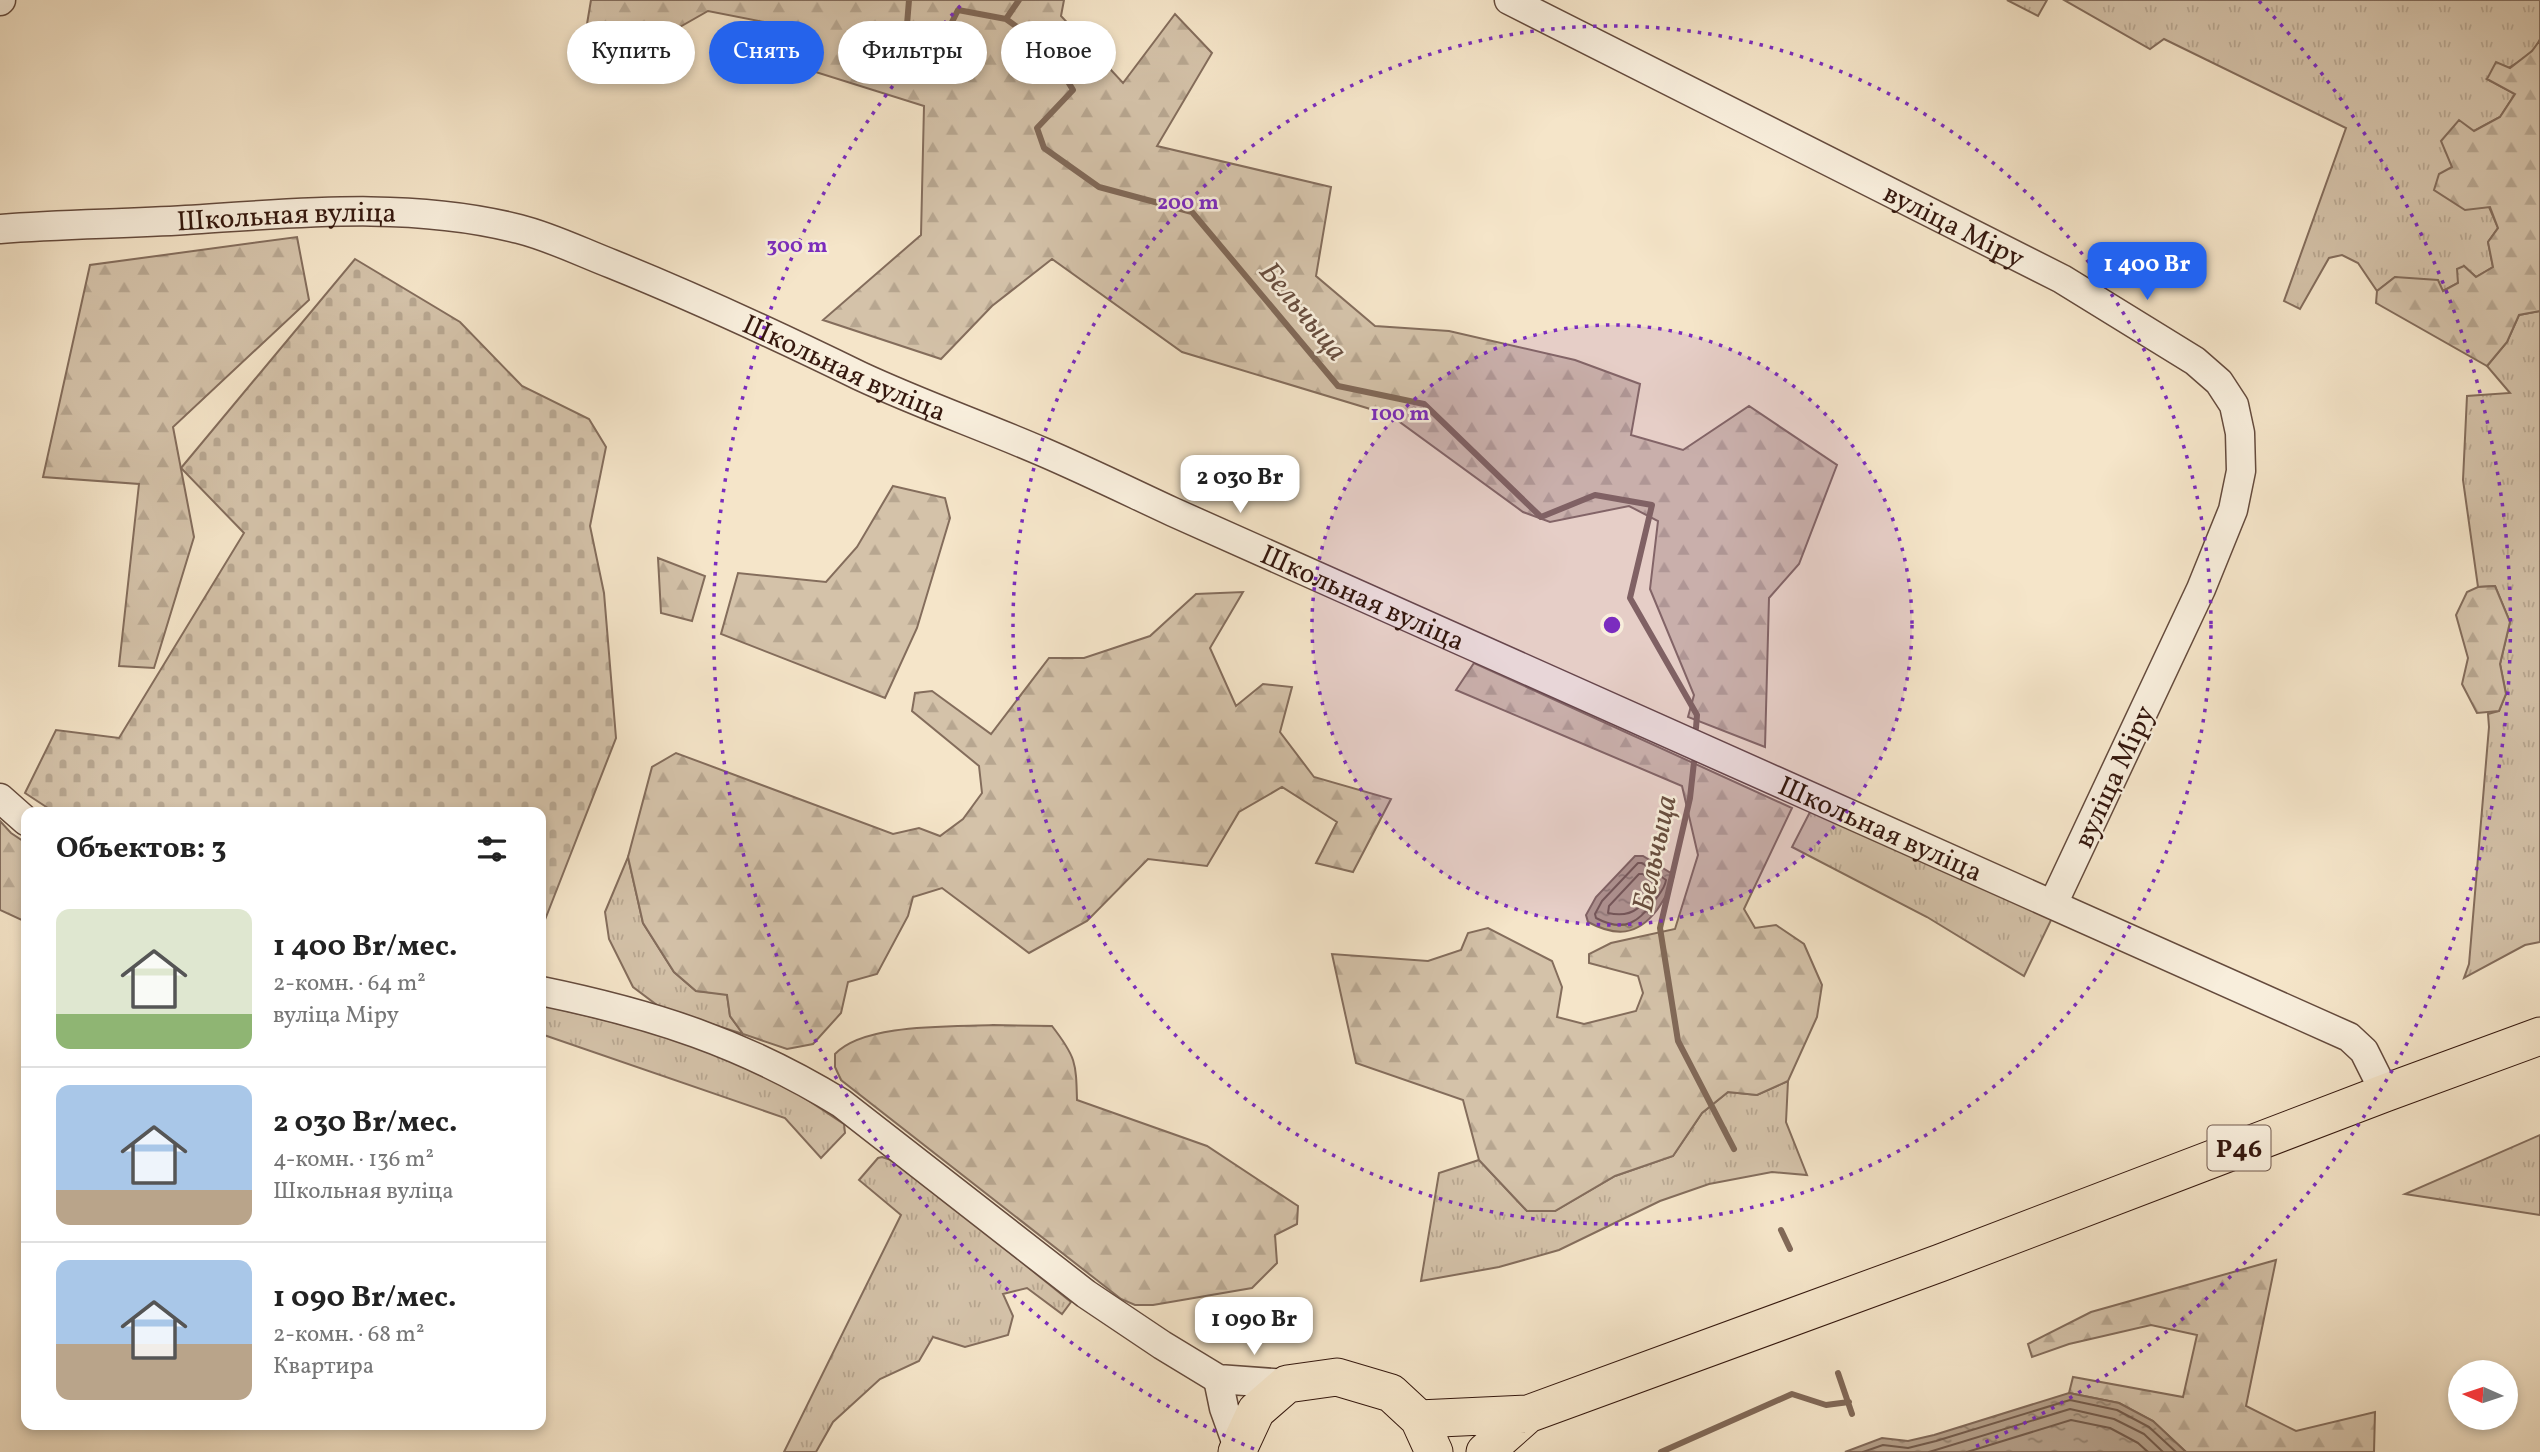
<!DOCTYPE html>
<html lang="ru">
<meta charset="utf-8">
<style>
body{margin:0;font-family:Vollkorn,serif;background:#f2f2f2;color:#222;height:100vh;display:flex;flex-direction:column;font-size:26px;white-space:nowrap}
*{box-sizing:border-box;margin:0}
p{font-size:23px;color:#767676}
.icon{flex:none;width:38px;height:38px;fill:none;stroke:currentColor;stroke-width:2;stroke-linecap:round;stroke-linejoin:round}
.map{position:relative;flex:1;overflow:hidden}
.panel{position:absolute;left:21px;top:807px;width:525px;height:623px;display:flex;flex-direction:column;background:#fff;border-radius:14px;box-shadow:0 4px 10px #0003}
.panel>*{flex:none}
.banner{position:absolute;left:567px;top:21px;width:665px;height:63px;display:flex;gap:14px}
.needle{width:46px;rotate:273deg}
.fabs{position:absolute;left:2448px;top:1360px;display:grid;gap:14px}
.fabs a{display:grid;place-items:center;width:70px;height:70px;border-radius:50%;background:#fff;box-shadow:0 4px 10px #0003;font-size:35px}
.price{position:absolute;translate:-50% -60px;padding:0 16px;border-radius:14px;background:#fff;color:#222;font-size:23px;line-height:46px;filter:drop-shadow(0 2px 4px #0008)}
.price::after{content:'';position:absolute;left:50%;top:42px;width:21px;height:16px;margin-left:-10px;background:inherit;clip-path:polygon(0 0,100% 0,50% 100%)}
.price.selected{background:#2563eb;color:#fff}
ul{padding:0;list-style:none}
li{display:flex;align-items:center;gap:21px;height:175px;padding:0 35px}
li+li{border-top:2px solid #e0e0e0}
li span{display:grid;place-items:center;flex:none;width:196px;height:140px;border-radius:14px;color:#555}
li>.icon{margin-inline-start:auto}
span .icon{width:84px;height:84px;fill:#fffc;stroke-width:1}
li b{font-size:30px}
h2{display:flex;justify-content:space-between;align-items:center;height:84px;padding:0 35px;font-size:30px}
.tag{padding:0 24px;border-radius:32px;background:#fff;box-shadow:0 4px 10px #0003;font-size:24px;line-height:63px}
.tag.selected{background:#2563eb;color:#fff}
.map>svg:first-child{display:block}
</style>
<div class="map">
<svg width="2540" height="1452" viewBox="0 0 2540 1452">
<defs>
<pattern id="grass-tufts" width="24" height="20" patternUnits="userSpaceOnUse" patternTransform="scale(1.75)"><rect width="24" height="20" fill="#d4c2a9"/><path d="M3 7l-1-3M5 7V3M7 7l1-3M15 17l-1-3M17 17v-4M19 17l1-3" fill="none" stroke="#b7a690"/></pattern>
<pattern id="forest-firs" width="22" height="20" patternUnits="userSpaceOnUse" patternTransform="scale(1.75)"><rect width="22" height="20" fill="#d4c2a9"/><path d="M5 1l3.5 6h-7zM16 11l3.5 6h-7z" fill="#b7a690"/></pattern>
<pattern id="cemetery-stones" width="16" height="16" patternUnits="userSpaceOnUse" patternTransform="scale(1.75)"><rect width="16" height="16" fill="#d4c2a9"/><path d="M2 7V4a2 2 0 0 1 4 0v3zM10 15v-3a2 2 0 0 1 4 0v3z" fill="#b7a690"/></pattern>
<pattern id="water-ripples" width="26" height="14" patternUnits="userSpaceOnUse" patternTransform="scale(1.75)"><rect width="26" height="14" fill="#b49f89"/><path d="M2 4q2-2 4 0t4 0M15 11q2-2 4 0t4 0" fill="none" stroke="#93816e"/></pattern>
</defs>
<rect width="100%" height="100%" fill="#f5e5c9"/>
<filter id="stains"><feTurbulence type="fractalNoise" baseFrequency=".00286" numOctaves="4"/><feColorMatrix values="0 0 0 0 .2 0 0 0 0 .09 0 0 0 0 .02 0 0 0 .5 -.17"/></filter>
<radialGradient id="worn" r=".72"><stop offset=".6" stop-color="#630" stop-opacity="0"/><stop offset="1" stop-color="#630" stop-opacity=".3"/></radialGradient>
<path fill="url(#grass-tufts)" stroke="#846d5c" stroke-width="2" d="M2007 0H2047L2038 16Z
M2064 0H2540C2540 11 2540 28 2540 39 2535 56 2502 72 2487 79L2515 94 2500 117 2474 131 2489 207 2498 228 2488 242 2493 267 2476 277 2464 266 2458 283 2443 291 2395 277 2377 291 2358 263 2342 255 2329 258 2300 309 2284 301 2346 128 2164 39 2150 49Z
M2540 311V942L2525 945 2464 978 2469 964 2489 727 2488 714 2499 711 2506 694 2500 664 2510 622 2495 586 2478 587 2463 480 2467 396 2510 393 2487 366 2507 342 2519 315Z
M1811 810 2053 916 2024 976 1927 917 1792 847Z
M628 857 643 923 674 972 696 991 727 994 730 1016 743 1034 661 1008 633 987 609 939 605 912Z
M541 1005C610 1021 681 1037 747 1066 781 1081 812 1103 844 1124L845 1133 821 1158 785 1118 541 1034Z
M1788 1081 1786 1122 1807 1175 1772 1172 1709 1184 1660 1201 1559 1250 1499 1267 1421 1281 1439 1173 1479 1160 1527 1211H1555L1615 1176 1673 1156 1702 1113 1728 1092 1757 1095Z
M2540 1135V1215L2405 1194Z
M882 1157 894 1161 910 1172 1071 1302 1062 1314 1027 1288 1003 1294 1013 1316 1008 1335 965 1347 933 1337 919 1361 880 1379 833 1422 816 1452H784L901 1215 859 1180 878 1158Z"/>
<path fill="url(#forest-firs)" stroke="#846d5c" stroke-width="2" d="M591 0H1064L1061 16 1123 83 1175 14 1212 53 1157 146 1331 187 1316 276 1375 326 1449 331 1575 360 1640 384 1631 435 1683 450 1749 406 1837 465 1799 564 1769 598 1765 747 1688 717 1694 695 1650 589 1658 521 1629 506 1550 522 1523 512 1390 415 1182 352 1052 259 992 306 941 359 823 320 921 235 924 106 806 69 800 29 708 11 678 28 587 24Z
M2540 40V311L2519 315 2507 342 2487 366 2376 303 2377 291 2395 277 2438 280 2443 291 2458 283 2457 269 2464 266 2476 277 2493 267 2488 242 2498 228 2490 207 2465 210 2434 190 2439 174 2452 167 2441 141 2459 120 2474 131 2500 117 2515 94 2487 79 2496 62 2510 68 2532 51Z
M297 237 309 300 173 427 194 537 154 668 119 666 139 484 43 477 90 265Z
M893 486 945 498 950 518 917 628 885 698 721 634 738 573 826 582 857 547Z
M658 558 705 576 692 621 661 613Z
M2495 586 2510 622 2500 664 2506 694 2499 711 2477 713 2462 684 2468 658 2456 615 2467 592 2478 587Z
M1243 592 1210 648 1236 706 1263 684 1292 687 1280 732 1314 777 1391 799 1353 872 1316 863 1337 822 1282 787 1239 812 1207 866 1148 859 1087 921 1029 953 942 888 913 897 908 916 877 974 848 982 841 1013 813 1044 787 1049 743 1034 730 1016 727 995 696 991 674 972 643 923 628 857 652 767 676 753 893 834 919 828 940 836 963 819 982 793 979 766 912 711 915 693 932 691 991 734 1049 658H1084L1150 636 1196 594Z
M1474 663 1792 808 1744 909 1755 928 1776 925 1804 944 1822 985 1817 1017 1788 1081 1757 1095 1728 1092 1702 1113 1673 1156 1615 1176 1555 1211H1527L1479 1160 1463 1100 1356 1063 1332 954 1428 961 1461 950 1468 933 1488 928 1552 961 1562 987 1557 1017 1584 1024 1636 1011 1643 993 1638 976 1589 963V954L1611 943 1675 929 1698 855 1682 786 1456 690Z
M0 821 11 833 26 843V922L0 910Z
M993 1025 1052 1026C1076 1057 1076 1062 1077 1100L1207 1146 1298 1206 1297 1224 1275 1235 1277 1263 1252 1288 1153 1305H1135L1121 1299 841 1080 835 1067V1054C864 1023 951 1027 993 1025Z
M2276 1260 2246 1406 2296 1431 2375 1412 2374 1452H2186L2153 1421 2119 1403 2069 1393 2073 1377 2183 1397 2197 1335 2151 1325 2069 1344 2032 1357 2028 1344 2091 1312Z"/>
<path fill="url(#cemetery-stones)" stroke="#846d5c" stroke-width="2" d="M355 259 460 322 522 386 589 419 606 447 590 526 604 593 616 738 541 930V812H54L25 793 56 730 119 738 244 533 181 468Z"/>
<path fill="url(#water-ripples)" stroke="#816958" stroke-width="2" d="M1635 856H1643L1674 875C1671 889 1665 898 1657 910 1637 936 1616 937 1588 922L1586 915 1596 897Z
M2069 1393 2119 1403 2153 1421 2186 1452H1845L1882 1438 1908 1441 1934 1435Z"/>
<g fill="none" stroke-linecap="round" stroke-linejoin="round">
<path stroke="#745c4c" stroke-width="2" d="M1638 863H1642L1666 880C1665 888 1660 893 1655 900 1638 923 1624 933 1596 918L1595 914 1602 901Z
M1639 874H1643L1655 884C1643 905 1635 919 1608 913L1609 906Z
M1863 1452 1883 1445 1908 1448 1936 1441 2070 1400 2117 1410 2149 1427 2176 1452
M1929 1452 2070 1409 2114 1419 2144 1434 2163 1452
M1967 1452 2071 1420 2110 1428 2138 1443 2148 1452"/>
<path stroke="#816958" stroke-width="6" d="M909 0 906 37 939 48 958 10 1006 19 1049 50 1073 90 1037 128 1044 148 1099 187 1192 212 1338 386 1424 404 1541 517 1595 495 1652 505 1630 598 1697 715 1696 728
M1006 19 1019 0
M1694 762 1690 798 1660 928 1678 1041 1734 1149
M1781 1230 1790 1249
M1838 1373 1852 1414
M1661 1452 1792 1394 1826 1405 1849 1402"/>
<defs>
<g id="minor">
<path id="s1" d="M1509 0 2062 279 2195 361 2219 382 2234 405 2240 433 2241 471 2233 510 2201 589 2053 904"/>
<path d="M0 1 1 0"/>
<path id="s2" d="M0 229C62 224 124 224 186 220 296 213 410 201 519 229 551 237 581 252 612 264 696 298 778 336 860 376 920 404 983 426 1043 452 1087 471 1130 492 1173 512L2349 1037 2364 1051 2385 1093"/>
<path d="M0 798 26 821"/>
<path d="M541 991C653 1014 743 1043 841 1103L1086 1294 1162 1345 1218 1379 1287 1384"/>
<path d="M1218 1379 1224 1408 1238 1447"/>
</g>
<path id="major" d="M1419 1419 1528 1414 1940 1263 2385 1093 2540 1036
M1237 1452 1256 1411 1287 1384 1337 1377 1391 1393 1419 1419 1434 1452
M1485 1452 1528 1414"/>
</defs>
<use href="#minor" stroke="#654b3d" stroke-width="31"/>
<use href="#major" stroke="#35180e" stroke-width="39"/>
<use href="#minor" stroke="#f8eedc" stroke-width="28"/>
<use href="#major" stroke="#f5e5c9" stroke-width="37"/>
</g>
<circle cx="1612" cy="625" r="300" fill="#7b2cbf" fill-opacity=".12"/>
<g fill="none" stroke="#7b2cbf" stroke-width="3.5" stroke-dasharray="3.5 7">
<circle cx="1612" cy="625" r="300"/>
<circle cx="1612" cy="625" r="599"/>
<path d="M1254 1449A899 899 0 0 1 965 1M2259 1A899 899 0 0 1 1970 1449"/>
</g>
<g text-anchor="middle" stroke-width="5" stroke-linejoin="round" paint-order="stroke">
<rect fill="#f8eedc" stroke="#70584c" stroke-width="2" x="2207.5" y="1125.5" width="63" height="45" rx="5"/>
<g font-size="26" font-weight="bold" fill="#35180e">
<text x="2239" y="1157">Р46</text>
</g>
<g font-size="28" fill="#35180e" stroke="#f8eedc">
<text dy="10" stroke="none"><textPath href="#s2" startOffset="287">Школьная вуліца</textPath></text>
<text dy="10" stroke="none"><textPath href="#s1" startOffset="499">вуліца Міру</textPath></text>
<text dy="10" stroke="none"><textPath href="#s2" startOffset="875">Школьная вуліца</textPath></text>
<text dy="10" stroke="none"><textPath href="#s2" startOffset="1442">Школьная вуліца</textPath></text>
<text transform="translate(2113 776) rotate(-65)" y="10">вуліца Міру</text>
<text dy="10" stroke="none"><textPath href="#s2" startOffset="2009">Школьная вуліца</textPath></text>
</g>
<g font-size="30" font-style="italic" fill="#684e3f" stroke="#f8eedc">
<text transform="translate(1304 311) rotate(50)" y="10">Бельчыца</text>
<text transform="translate(1654 853) rotate(-78)" y="10">Бельчыца</text>
</g>
</g>
<circle cx="1612" cy="625" r="10" fill="#7b2cbf" stroke="#f8eedc" stroke-width="3.5"/>
<g font-size="21" text-anchor="middle" font-weight="bold" fill="#7b2cbf" stroke="#f8eedc" stroke-width="5" stroke-linejoin="round" paint-order="stroke">
<text x="1188" y="209">200 m</text>
<text x="797" y="252">300 m</text>
<text x="1400" y="420">100 m</text>
</g>
<rect width="100%" height="100%" filter="url(#stains)"/>
<rect width="100%" height="100%" fill="url(#worn)"/>
</svg>
<div class="fabs">
<a><svg class="needle" viewBox="-14 -14 28 28"><path d="M0-13l5 13h-10z" fill="#e53935"/><path d="M0 13l5-13h-10z" fill="#767676"/></svg></a>
</div>
<b class="price selected" style="left:2147px;top:302px">1 400 Br</b>
<b class="price" style="left:1240px;top:515px">2 030 Br</b>
<b class="price" style="left:1254px;top:1357px">1 090 Br</b>
<div class="banner">
<a class="tag">Купить</a>
<a class="tag selected">Снять</a>
<a class="tag">Фильтры</a>
<a class="tag">Новое</a>
</div>
<section class="panel">
<h2>Объектов: 3<svg class="icon" aria-label="filters" viewBox="0 0 24 24"><path d="M4 7h16M4 17h16"/><circle cx="9" cy="7" r="2"/><circle cx="15" cy="17" r="2"/></svg></h2>
<ul>
<li><span style="background:linear-gradient(#dfe7d0 75%,#8fb573 0)"><svg class="icon" aria-label="home" viewBox="0 0 24 24"><path d="M3 11l9-7 9 7M6 9v11h12V9"/></svg></span><div><b>1 400 Br/мес.</b><p>2-комн. · 64 m²</p><p>вуліца Міру</p></div></li>
<li><span style="background:linear-gradient(#a9c7e8 75%,#b9a48a 0)"><svg class="icon" aria-label="home" viewBox="0 0 24 24"><path d="M3 11l9-7 9 7M6 9v11h12V9"/></svg></span><div><b>2 030 Br/мес.</b><p>4-комн. · 136 m²</p><p>Школьная вуліца</p></div></li>
<li><span style="background:linear-gradient(#a9c7e8 60%,#b9a48a 0)"><svg class="icon" aria-label="home" viewBox="0 0 24 24"><path d="M3 11l9-7 9 7M6 9v11h12V9"/></svg></span><div><b>1 090 Br/мес.</b><p>2-комн. · 68 m²</p><p>Квартира</p></div></li>
</ul>
</section>
</div>
